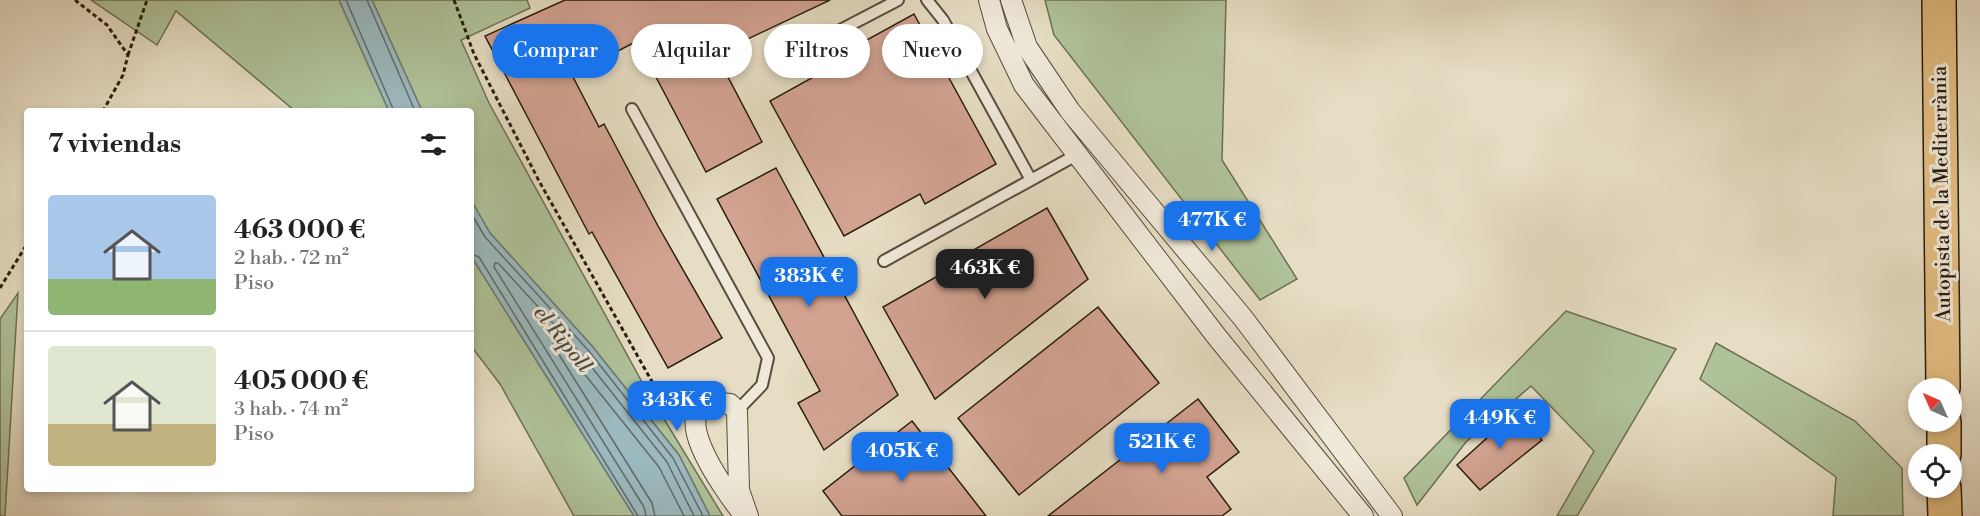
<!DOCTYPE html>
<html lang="es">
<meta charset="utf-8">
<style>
body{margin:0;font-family:"Libre Bodoni",serif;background:#f6f6f6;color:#222;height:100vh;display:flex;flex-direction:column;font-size:22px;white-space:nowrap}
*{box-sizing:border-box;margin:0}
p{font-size:20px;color:#767676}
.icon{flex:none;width:33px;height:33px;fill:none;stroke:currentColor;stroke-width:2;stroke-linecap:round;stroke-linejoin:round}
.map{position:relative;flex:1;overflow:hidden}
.drawer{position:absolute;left:24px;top:108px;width:450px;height:384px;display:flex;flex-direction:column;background:#fff;border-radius:6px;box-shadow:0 3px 9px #0003}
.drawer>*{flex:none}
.guide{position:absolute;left:492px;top:24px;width:570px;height:54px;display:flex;gap:12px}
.needle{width:39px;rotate:315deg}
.controls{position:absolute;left:1908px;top:378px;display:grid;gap:12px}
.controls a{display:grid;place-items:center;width:54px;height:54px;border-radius:50%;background:#fff;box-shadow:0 3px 9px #0003;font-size:30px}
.price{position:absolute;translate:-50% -51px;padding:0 14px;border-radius:12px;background:#1a73e8;color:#fff;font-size:20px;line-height:39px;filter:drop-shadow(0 2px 3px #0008)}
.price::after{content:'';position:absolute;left:50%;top:36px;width:18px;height:14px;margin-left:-9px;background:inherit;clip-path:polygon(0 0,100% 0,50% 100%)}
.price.on{background:#222;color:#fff}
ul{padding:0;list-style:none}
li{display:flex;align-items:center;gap:18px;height:150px;padding:0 24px}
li+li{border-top:2px solid #e0e0e0}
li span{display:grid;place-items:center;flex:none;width:168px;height:120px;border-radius:6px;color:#555}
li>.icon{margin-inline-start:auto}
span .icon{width:72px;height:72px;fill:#fffc;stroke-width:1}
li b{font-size:26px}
h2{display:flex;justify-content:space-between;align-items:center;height:72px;padding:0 24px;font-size:26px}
.tag{padding:0 21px;border-radius:27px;background:#fff;box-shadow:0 3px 9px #0003;font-size:21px;line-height:54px}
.tag.on{background:#1a73e8;color:#fff}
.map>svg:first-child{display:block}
</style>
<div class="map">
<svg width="1980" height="516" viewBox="0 0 1980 516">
<rect width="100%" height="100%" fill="#e6ddc4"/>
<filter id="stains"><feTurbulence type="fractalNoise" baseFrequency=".00333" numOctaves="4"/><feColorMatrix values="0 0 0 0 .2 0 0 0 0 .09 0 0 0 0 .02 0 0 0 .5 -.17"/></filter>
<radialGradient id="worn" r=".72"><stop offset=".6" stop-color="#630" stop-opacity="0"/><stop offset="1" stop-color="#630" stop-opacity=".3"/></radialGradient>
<path fill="#afc299" stroke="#6c7054" stroke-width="1.5" d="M91 0H339L389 111H295L176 11 157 45Z
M372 0H527L530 8 461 40 489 103 647 391 723 516H710L679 455 592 346 490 233 471 200V111H422Z
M1045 0H1226L1222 160 1297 279 1260 300 1054 35Z
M471 256 634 516H574L500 384 471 346Z
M18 293 5 516H0V319Z
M1566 311 1676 349 1577 516H1557L1594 451 1531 386 1466 442 1417 505 1404 478Z
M1716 343 1855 421 1902 468 1903 516H1833L1836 477 1700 379Z"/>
<path fill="#9bb9bf" stroke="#6d7b78" stroke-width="1.5" d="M339 0H372L422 111H389Z
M471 200 490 233 592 346 679 455 710 516H634L471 256Z"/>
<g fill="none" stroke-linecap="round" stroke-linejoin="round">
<path stroke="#626b66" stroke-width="1.5" d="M346 0 394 111
M367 0 415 111
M471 213 485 237 588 350 673 458 703 516
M471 254 479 257 638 516
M646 516 644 507 494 267 495 263H498L582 355 667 462 694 516
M655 516 652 503 553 345 554 341H558L659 467 684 516"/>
</g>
<path fill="#d3a392" stroke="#281d0e" stroke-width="1.5" d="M565 0H830L716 54 762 142 706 172 637 41 572 75 599 127 604 124 658 226 722 338 668 368 592 232 589 234 485 36Z
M914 14 996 164 925 204 920 194 844 236 770 101 846 59 843 53Z
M776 168 898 395 824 450 798 403 820 391 717 199Z
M1047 208 1088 279 935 399 883 307 959 264 956 260Z
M1098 307 1159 383 1019 495 958 418Z
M1198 399 1239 452 1207 477 1231 509 1222 516H1048Z
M1519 409 1542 440 1480 490 1457 465Z
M912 421 986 516H842L823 491Z"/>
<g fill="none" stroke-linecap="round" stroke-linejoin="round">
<defs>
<path id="service" d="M927 0 943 20 1031 180
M781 61 898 0
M632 109 768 358 762 385 737 411
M884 261 1078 154"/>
<path id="minor" d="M989 0 997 29 1024 85 1217 337 1363 516
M1011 0 1027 47 1070 111 1243 318 1392 516
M745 516C726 493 653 393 730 404L737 411 739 490 748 516"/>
<path id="motorway" d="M1939 0 1943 388
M1944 422V454
M1944 488 1945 516"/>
</defs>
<use href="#service" stroke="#584d3c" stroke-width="14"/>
<use href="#minor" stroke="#584d3c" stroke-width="22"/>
<use href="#motorway" stroke="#281d0e" stroke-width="36"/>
<path stroke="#281d0e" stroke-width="3" stroke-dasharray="4.5 3" stroke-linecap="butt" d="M75 0 107 25 128 55 123 75 103 111
M454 0 474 54 539 181 677 426
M128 55 147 0
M0 288 27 244"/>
<use href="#service" stroke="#efe9d9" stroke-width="10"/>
<use href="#minor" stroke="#efe9d9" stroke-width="20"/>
<use href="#motorway" stroke="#e3be82" stroke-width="33"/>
</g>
<g text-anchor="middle" stroke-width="6" stroke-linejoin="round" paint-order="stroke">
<g font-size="20" fill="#281d0e" stroke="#efe9d9">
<text transform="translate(1941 194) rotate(-91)" y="7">Autopista de la Mediterrània</text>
</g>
<g font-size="21" font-style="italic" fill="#4a4c43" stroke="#efe9d9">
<text transform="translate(563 339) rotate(51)" y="7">el Ripoll</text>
</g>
</g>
<rect width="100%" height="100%" filter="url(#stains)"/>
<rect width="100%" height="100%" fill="url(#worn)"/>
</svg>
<div class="controls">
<a><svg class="needle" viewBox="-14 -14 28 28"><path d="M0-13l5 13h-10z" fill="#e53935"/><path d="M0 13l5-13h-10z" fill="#767676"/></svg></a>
<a><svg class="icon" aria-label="locate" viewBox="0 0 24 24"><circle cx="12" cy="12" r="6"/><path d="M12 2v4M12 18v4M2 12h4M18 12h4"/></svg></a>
</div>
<b class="price" style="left:1212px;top:252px">477K €</b>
<b class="price on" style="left:985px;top:300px">463K €</b>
<b class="price" style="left:809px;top:308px">383K €</b>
<b class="price" style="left:677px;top:432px">343K €</b>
<b class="price" style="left:1500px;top:450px">449K €</b>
<b class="price" style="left:1162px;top:474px">521K €</b>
<b class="price" style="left:902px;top:483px">405K €</b>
<div class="guide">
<a class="tag on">Comprar</a>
<a class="tag">Alquilar</a>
<a class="tag">Filtros</a>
<a class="tag">Nuevo</a>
</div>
<section class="drawer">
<h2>7 viviendas<svg class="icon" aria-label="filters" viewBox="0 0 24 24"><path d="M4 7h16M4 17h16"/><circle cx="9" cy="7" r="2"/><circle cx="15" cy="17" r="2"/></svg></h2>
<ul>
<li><span style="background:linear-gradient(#a9c7e8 70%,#8fb573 0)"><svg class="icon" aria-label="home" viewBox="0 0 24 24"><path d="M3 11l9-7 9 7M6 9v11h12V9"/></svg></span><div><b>463 000 €</b><p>2 hab. · 72 m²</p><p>Piso</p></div></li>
<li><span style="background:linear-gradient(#dfe7d0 65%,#c2b280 0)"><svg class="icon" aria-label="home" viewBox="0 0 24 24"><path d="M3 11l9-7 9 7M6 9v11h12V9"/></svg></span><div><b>405 000 €</b><p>3 hab. · 74 m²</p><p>Piso</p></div></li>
</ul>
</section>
</div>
